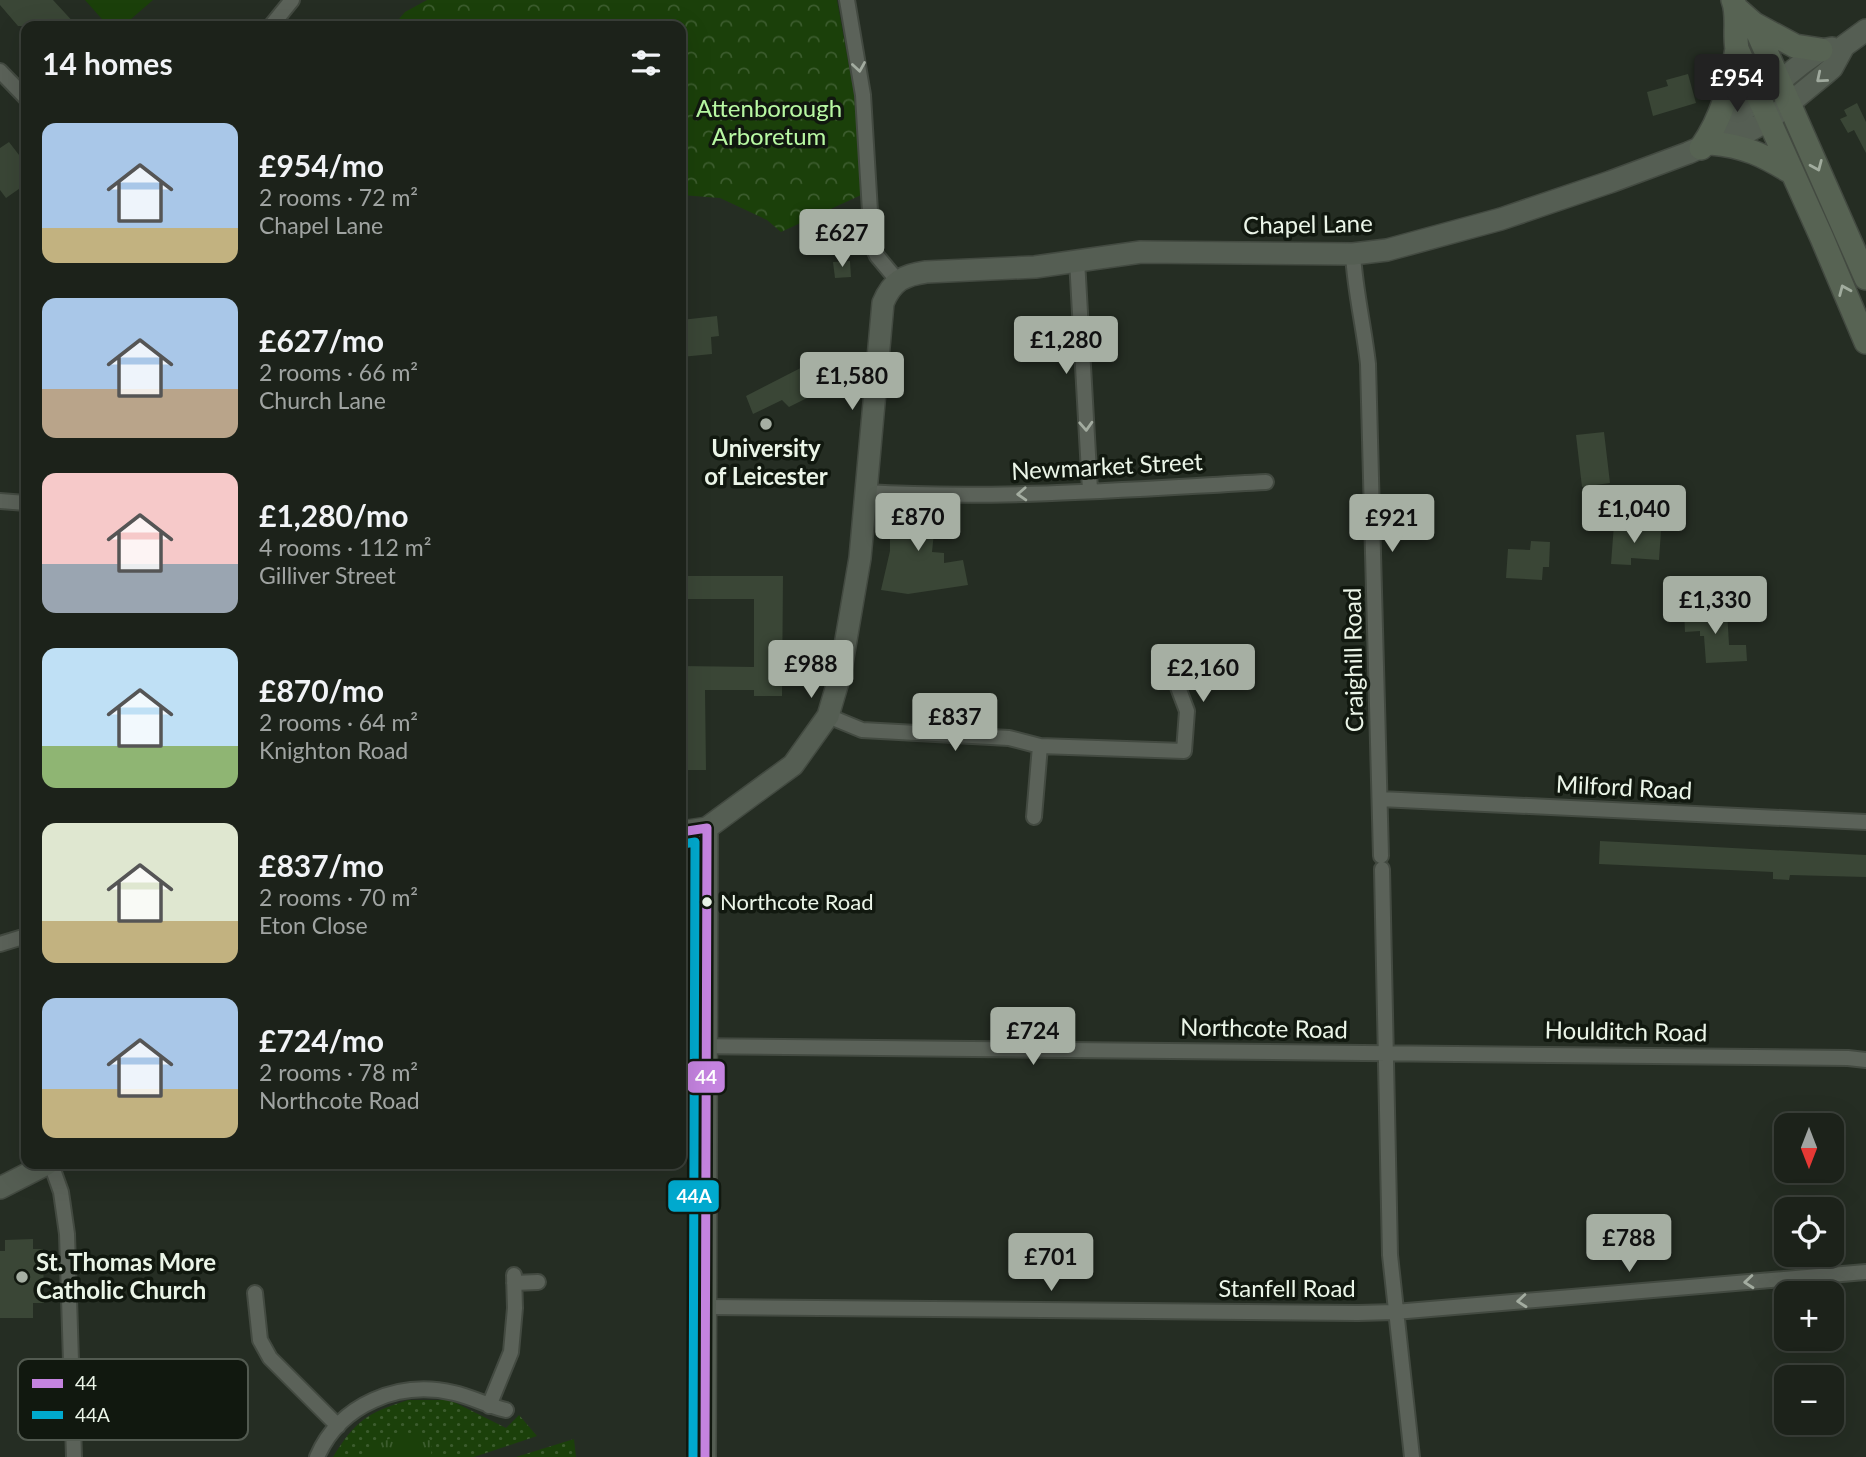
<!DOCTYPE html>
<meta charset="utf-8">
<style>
body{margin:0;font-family:Lato,sans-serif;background:#252a23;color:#f1f3f6;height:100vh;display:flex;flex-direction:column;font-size:26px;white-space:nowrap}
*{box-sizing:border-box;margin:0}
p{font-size:23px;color:#a0a4a2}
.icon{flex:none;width:38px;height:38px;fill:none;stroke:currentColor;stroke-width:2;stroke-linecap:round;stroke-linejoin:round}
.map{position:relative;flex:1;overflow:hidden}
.drawer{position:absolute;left:21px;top:21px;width:665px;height:1148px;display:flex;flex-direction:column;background:#1c221a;border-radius:14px;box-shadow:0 7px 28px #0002,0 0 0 2px #3a3f39}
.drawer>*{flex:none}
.needle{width:46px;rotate:180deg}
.tools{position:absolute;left:1774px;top:1113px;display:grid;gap:14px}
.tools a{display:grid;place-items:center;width:70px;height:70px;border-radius:14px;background:#1c221a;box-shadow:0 7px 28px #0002,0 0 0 2px #3a3f39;font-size:35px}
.price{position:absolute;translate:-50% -60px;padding:0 16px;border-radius:7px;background:#a6afa3;color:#111;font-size:23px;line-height:46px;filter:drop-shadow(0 2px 4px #0008)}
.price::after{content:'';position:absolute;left:50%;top:42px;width:21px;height:16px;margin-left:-10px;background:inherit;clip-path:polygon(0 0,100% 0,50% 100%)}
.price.active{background:#222;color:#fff}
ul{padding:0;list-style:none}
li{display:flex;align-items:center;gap:21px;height:175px;padding:0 21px}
li span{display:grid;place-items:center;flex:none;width:196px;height:140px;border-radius:14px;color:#555}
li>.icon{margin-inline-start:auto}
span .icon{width:84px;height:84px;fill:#fffc;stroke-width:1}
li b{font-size:30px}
h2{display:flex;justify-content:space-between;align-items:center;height:84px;padding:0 21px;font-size:30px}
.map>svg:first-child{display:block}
</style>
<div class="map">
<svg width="1866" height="1457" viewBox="0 0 1866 1457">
<defs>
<pattern id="grass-dots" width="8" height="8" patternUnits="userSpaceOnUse" patternTransform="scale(1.75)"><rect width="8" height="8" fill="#1b400a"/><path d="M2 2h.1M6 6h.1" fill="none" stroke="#3c5c2e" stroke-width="1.8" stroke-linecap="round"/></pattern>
<pattern id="forest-crowns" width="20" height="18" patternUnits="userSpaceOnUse" patternTransform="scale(1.75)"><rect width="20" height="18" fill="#1b400a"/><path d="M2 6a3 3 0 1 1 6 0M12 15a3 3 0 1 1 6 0" fill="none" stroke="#3c5c2e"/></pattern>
<pattern id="park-tufts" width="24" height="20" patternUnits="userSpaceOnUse" patternTransform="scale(1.75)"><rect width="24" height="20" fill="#1b400a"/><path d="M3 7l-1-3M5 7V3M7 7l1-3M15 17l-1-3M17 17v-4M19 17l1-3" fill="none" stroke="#3c5c2e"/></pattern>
</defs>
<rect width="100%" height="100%" fill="#252d23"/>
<path fill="url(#grass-dots)" d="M408 1400H450L506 1428 519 1415 537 1436 474 1457H333C356 1420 367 1413 408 1400Z
M574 1439 576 1457H516Z"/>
<path fill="url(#forest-crowns)" d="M427 0H837L855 99 861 195 781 232 767 220 720 198 681 195V26H393L405 12Z"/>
<path fill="url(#park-tufts)" d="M413 1434 428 1437 432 1442 431 1457H363C378 1442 392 1435 413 1434Z"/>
<path fill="#1b400a" d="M85 0H153L123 26H108Z"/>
<path fill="#3a4636" d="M0 0H53L77 26H18L0 5Z
M1688 74 1696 103 1653 116 1647 92 1668 86 1666 80Z
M1857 103 1866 122V153L1854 130 1848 133 1840 119 1847 116 1844 110Z
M9 142 26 164V184L6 198 0 190V148Z
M850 261 851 277 835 278 833 262Z
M717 316 719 336 711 337 712 354 681 357V320Z
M826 355 834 374 812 385 813 395 789 407 782 400 753 414 746 396Z
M1604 432 1610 483 1582 487 1576 435Z
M890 503 937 504 932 552 944 553V563L963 560 968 585 908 594 881 590 890 551Z
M1614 524 1633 525V529L1661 531 1659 560 1631 558V565L1611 564Z
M1531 541 1550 542 1549 567H1543L1542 580 1506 578 1508 549 1530 550Z
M686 576H783L782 696H754V690H705L706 770H681V666L754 667V599H686Z
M1727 610 1729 645H1746L1747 661 1706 663 1704 636H1700V631L1685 632 1684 611Z
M1600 841 1866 855V877L1790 875 1789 880 1773 879V872L1599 864Z
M33 1239V1249H43L44 1303H33V1318H0V1251H5V1240Z
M20 1407 44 1409 42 1437 17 1434Z"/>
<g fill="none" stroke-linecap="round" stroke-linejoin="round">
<defs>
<path id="street" d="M847 0 863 95 872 245 877 256 897 280
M271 26 292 0
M0 71 26 98
M1353 254C1355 291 1364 327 1368 364L1381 856
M1077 260 1090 490
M866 492C1000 500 1133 489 1266 482
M0 501 26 503
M828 716 862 730 1009 738 1040 746 1184 751 1187 711 1170 666
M1380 799 1866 822
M1034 817 1040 746
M1382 869 1390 1255 1412 1457
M0 944 26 936
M681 1046 1848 1058 1866 1060
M51 1164 61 1192 67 1234 74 1457
M514 1283 538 1282
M255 1293 260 1340 270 1358 338 1426
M707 1307 1358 1313 1395 1312 1866 1272
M489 1406 511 1352 515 1308 514 1275
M317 1457C340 1404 399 1380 454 1393 472 1397 488 1406 506 1410"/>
<path id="secondary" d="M1718 140 1732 120 1800 65 1821 50 1832 48
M681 832 707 828 793 765 828 716 840 675 860 558 883 303C892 281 904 275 926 272L1035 267 1141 252 1353 254 1387 250 1501 219 1610 182 1688 153 1718 140 1740 136 1769 120 1825 74 1832 68 1844 46 1866 30
M0 1188 47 1164
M705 1457 707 828"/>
<path id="primary" d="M1733 0C1739 15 1734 32 1737 49L1822 238 1866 342
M1737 9 1754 24 1866 278
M1754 24 1795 46 1821 50
M1711 143C1745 146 1763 155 1791 172
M1701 148C1723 117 1730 85 1737 49"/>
</defs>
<use href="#street" stroke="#434a41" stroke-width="18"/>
<use href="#secondary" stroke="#434a41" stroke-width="24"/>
<use href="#primary" stroke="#434a41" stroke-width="26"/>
<use href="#street" stroke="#5b6259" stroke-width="14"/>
<use href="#secondary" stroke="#555e53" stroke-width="21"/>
<use href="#primary" stroke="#576353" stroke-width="23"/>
<defs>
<path id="bus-1" d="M681 832 707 828 705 1457"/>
<path id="bus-2" d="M683 844 695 842 693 1457"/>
</defs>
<use href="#bus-1" stroke="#11180f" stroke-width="14"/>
<use href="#bus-2" stroke="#11180f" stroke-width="14"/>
<use href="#bus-1" stroke="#c483df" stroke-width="9"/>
<use href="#bus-2" stroke="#00a9ce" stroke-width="9"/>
</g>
<defs><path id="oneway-chevron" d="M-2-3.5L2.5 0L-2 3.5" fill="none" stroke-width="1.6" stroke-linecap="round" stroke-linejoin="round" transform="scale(1.75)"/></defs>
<g stroke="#a3aca0">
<use href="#oneway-chevron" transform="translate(859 67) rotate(81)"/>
<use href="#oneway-chevron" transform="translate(1086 426) rotate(87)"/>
<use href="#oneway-chevron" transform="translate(1022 494) rotate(177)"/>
<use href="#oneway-chevron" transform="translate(1749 1282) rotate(175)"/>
<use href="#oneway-chevron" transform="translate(1522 1301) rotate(175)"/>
</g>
<use stroke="#a0aa9e" href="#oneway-chevron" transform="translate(1821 78) rotate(140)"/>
<g stroke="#a1ac9e">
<use href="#oneway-chevron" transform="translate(1817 166) rotate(67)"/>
<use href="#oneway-chevron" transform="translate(1844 290) rotate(-113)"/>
</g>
<g fill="#a6afa3" stroke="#11180f" stroke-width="2.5">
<circle cx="766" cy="424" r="7"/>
<circle cx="22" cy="1277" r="7"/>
</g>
<circle fill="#ebf5e8" stroke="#11180f" stroke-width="2.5" cx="707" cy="902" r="6"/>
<g text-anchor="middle" stroke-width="7" stroke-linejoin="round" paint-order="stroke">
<g font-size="22" fill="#ebf5e8" stroke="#11180f" text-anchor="start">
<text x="720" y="910">Northcote Road</text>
</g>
<g font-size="24" fill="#b8f8a3" stroke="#11180f">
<text x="769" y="117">Attenborough<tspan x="769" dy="28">Arboretum</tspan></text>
</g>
<g font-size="24" fill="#ebf5e8" stroke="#11180f">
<text transform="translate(1308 225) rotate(-1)" y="8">Chapel Lane</text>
<text transform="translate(1107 467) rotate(-3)" y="8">Newmarket Street</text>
<text transform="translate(1354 660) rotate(-91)" y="8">Craighill Road</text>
<text transform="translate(1624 788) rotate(3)" y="8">Milford Road</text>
<text transform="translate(1264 1029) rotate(1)" y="8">Northcote Road</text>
<text transform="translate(1626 1032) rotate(1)" y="8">Houlditch Road</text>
<text x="1287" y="1297">Stanfell Road</text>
</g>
<g font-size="24" font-weight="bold" fill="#ebf5e8" stroke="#11180f">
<text x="766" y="457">University<tspan x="766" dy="28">of Leicester</tspan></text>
<text x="36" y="1271" text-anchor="start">St. Thomas More<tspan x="36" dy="28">Catholic Church</tspan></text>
</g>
</g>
<rect x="18" y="1359" width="230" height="81" rx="10" fill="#11180f" stroke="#525a50" stroke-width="2"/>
<rect x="32" y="1379" width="31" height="9" fill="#c483df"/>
<rect x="32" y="1411" width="31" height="8" fill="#00a9ce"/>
<g font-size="19" fill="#ebf5e8">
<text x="75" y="1390">44</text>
<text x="75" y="1422">44A</text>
</g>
<g stroke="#11180f" stroke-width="2.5">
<rect x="686" y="1060" width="40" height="34" rx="7" fill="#c483df"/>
<rect x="667" y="1179" width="53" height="34" rx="7" fill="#00a9ce"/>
</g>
<g font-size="19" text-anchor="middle" font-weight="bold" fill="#fff">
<text x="706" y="1084">44</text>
<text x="694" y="1203">44A</text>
</g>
</svg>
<div class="tools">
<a><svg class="needle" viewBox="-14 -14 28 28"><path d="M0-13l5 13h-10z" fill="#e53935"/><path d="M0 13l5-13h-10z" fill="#a0a4a2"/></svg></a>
<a><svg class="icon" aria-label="locate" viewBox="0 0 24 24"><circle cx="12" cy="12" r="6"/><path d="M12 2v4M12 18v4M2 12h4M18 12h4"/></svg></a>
<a>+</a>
<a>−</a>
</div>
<b class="price active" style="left:1737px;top:114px">£954</b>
<b class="price" style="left:842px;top:269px">£627</b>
<b class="price" style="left:1066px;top:376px">£1,280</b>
<b class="price" style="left:852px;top:412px">£1,580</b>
<b class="price" style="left:1634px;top:545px">£1,040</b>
<b class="price" style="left:918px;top:553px">£870</b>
<b class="price" style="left:1392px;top:554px">£921</b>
<b class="price" style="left:1715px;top:636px">£1,330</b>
<b class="price" style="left:811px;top:700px">£988</b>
<b class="price" style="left:1203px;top:704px">£2,160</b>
<b class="price" style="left:955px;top:753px">£837</b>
<b class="price" style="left:1033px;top:1067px">£724</b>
<b class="price" style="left:1629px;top:1274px">£788</b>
<b class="price" style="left:1051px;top:1293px">£701</b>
<section class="drawer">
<h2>14 homes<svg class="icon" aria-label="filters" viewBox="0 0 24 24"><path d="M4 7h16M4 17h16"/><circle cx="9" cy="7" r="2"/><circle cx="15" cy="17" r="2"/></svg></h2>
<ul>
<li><span style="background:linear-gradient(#a9c7e8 75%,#c2b280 0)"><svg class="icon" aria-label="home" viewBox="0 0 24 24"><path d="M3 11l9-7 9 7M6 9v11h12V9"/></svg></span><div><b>£954/mo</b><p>2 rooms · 72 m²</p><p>Chapel Lane</p></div></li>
<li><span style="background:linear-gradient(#a9c7e8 65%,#b9a48a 0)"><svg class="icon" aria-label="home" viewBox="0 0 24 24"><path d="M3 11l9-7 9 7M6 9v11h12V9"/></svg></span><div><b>£627/mo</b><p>2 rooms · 66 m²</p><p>Church Lane</p></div></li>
<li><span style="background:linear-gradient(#f6c9c9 65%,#9aa5b1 0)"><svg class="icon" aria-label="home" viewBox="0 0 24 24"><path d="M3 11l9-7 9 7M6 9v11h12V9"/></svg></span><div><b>£1,280/mo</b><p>4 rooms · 112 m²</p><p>Gilliver Street</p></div></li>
<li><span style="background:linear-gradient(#bfe0f5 70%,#8fb573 0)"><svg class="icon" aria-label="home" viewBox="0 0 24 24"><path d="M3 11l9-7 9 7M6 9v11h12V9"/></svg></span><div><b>£870/mo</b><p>2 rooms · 64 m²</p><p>Knighton Road</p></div></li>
<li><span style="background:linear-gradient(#dfe7d0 70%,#c2b280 0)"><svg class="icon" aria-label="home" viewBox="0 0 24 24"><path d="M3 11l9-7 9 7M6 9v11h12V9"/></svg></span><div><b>£837/mo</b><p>2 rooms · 70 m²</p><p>Eton Close</p></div></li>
<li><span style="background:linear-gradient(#a9c7e8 65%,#c2b280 0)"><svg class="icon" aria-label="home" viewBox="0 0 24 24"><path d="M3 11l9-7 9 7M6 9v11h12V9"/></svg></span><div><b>£724/mo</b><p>2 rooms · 78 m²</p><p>Northcote Road</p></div></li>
</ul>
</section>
</div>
